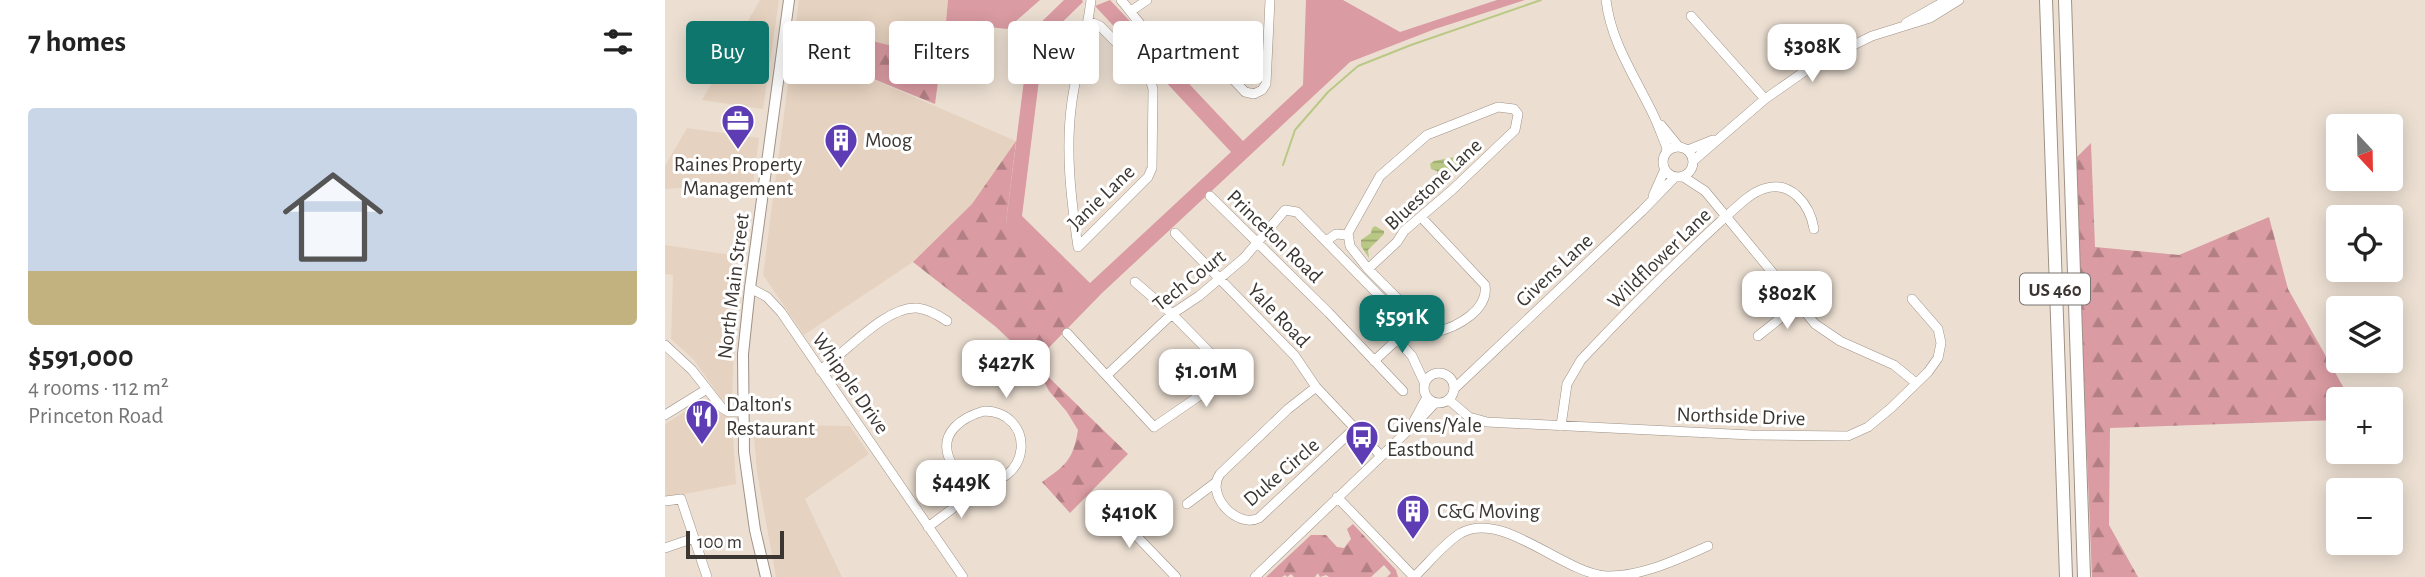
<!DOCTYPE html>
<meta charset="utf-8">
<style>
body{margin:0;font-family:"Alegreya Sans",sans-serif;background:#f6f6f6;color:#222;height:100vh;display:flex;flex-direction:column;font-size:26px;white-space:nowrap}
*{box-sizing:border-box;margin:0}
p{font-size:23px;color:#767676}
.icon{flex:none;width:38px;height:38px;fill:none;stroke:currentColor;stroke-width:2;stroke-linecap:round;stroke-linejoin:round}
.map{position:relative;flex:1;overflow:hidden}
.side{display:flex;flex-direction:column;background:#fff;width:665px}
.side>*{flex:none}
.banner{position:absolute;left:21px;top:21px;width:665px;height:63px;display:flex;gap:14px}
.needle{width:46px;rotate:158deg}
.buttons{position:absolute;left:1661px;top:114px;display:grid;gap:14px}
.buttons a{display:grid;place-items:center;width:77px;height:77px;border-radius:7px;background:#fff;box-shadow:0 4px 18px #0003;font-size:35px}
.scale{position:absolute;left:21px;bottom:18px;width:98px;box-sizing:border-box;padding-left:7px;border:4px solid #3b3631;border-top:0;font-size:19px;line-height:24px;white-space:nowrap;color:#3b3631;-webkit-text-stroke:5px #fff;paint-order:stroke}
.price{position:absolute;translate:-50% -60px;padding:0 16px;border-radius:14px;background:#fff;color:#222;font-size:23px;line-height:46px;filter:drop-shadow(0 2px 4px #0008)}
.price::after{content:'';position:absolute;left:50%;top:42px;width:21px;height:16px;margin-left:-10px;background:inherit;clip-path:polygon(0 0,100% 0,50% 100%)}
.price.active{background:#0f766e;color:#fff}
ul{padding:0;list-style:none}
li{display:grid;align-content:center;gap:14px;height:371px;padding:0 28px}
li span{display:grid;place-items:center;height:217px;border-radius:7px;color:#555}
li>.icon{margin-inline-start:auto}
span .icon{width:126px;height:126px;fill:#fffc;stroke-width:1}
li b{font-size:30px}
h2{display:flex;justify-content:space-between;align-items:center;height:84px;padding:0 28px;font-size:30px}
.pill{padding:0 24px;border-radius:7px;background:#fff;box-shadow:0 4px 18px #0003;font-size:24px;line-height:63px}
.pill.active{background:#0f766e;color:#fff}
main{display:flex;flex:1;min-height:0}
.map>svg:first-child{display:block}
</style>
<main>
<section class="side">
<h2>7 homes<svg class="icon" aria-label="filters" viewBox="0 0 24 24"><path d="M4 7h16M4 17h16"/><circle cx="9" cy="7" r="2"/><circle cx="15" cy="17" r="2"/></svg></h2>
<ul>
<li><span style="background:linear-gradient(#c9d6e8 75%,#c2b280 0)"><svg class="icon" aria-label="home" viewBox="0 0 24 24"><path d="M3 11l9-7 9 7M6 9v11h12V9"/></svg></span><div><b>$591,000</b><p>4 rooms · 112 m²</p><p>Princeton Road</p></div></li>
</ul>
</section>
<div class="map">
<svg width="1760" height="577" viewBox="0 0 1760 577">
<defs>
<pattern id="forest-firs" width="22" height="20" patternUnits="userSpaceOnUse" patternTransform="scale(1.75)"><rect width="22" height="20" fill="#da9ba2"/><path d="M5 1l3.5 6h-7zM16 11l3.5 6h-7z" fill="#b27f85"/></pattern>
<pattern id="water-rules" width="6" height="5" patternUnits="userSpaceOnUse" patternTransform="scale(1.75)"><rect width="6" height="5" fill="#b9c985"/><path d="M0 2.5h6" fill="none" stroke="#98a46d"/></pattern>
</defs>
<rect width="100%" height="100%" fill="#ecdfd2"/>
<path fill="#e6d2c0" d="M95 0H114L98 109 37 100Z
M134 0H283L281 22H273L269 37 264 40 238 33 233 48 184 69 351 141 341 222 307 204 248 262 139 335 98 275Z
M22 128 94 138 86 198 15 188 0 189V166Z
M0 245 79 257 69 342 67 401 64 404 55 397 29 360 6 339 8 275 0 274Z
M40 399H43L53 412 67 419 71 484 0 498V424Z
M88 424 185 426 204 454 140 499 177 577H111L92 473Z"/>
<path fill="url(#forest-firs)" d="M273 22H281L270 104 184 69 190 37 232 47 238 33 244 30 264 40 269 37Z
M351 141 341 222 435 295 369 363 463 454 405 513 377 482C401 465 408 460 413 430L402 412 384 391 369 363 331 327 248 262 307 204Z
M1426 143 1430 247 1514 255 1604 217 1623 289 1685 399H1673V420L1445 428 1444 525 1473 577H1427L1410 159Z
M688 524 731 570 733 577H722L726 573 719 565 706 577H664L661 575 655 577 653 573 650 577H629L626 574 622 577 620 575 617 577H601L646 535H661L672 547 679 548 686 539 682 529Z"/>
<path fill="#da9ba2" d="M283 0H375L342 29 281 22Z
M399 0H417L418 2 379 40 357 216 425 283 566 152 430 6 445 0 578 141 638 85 641 0H678L735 32 832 0H860L770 29 685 62 407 321 392 272 341 222 365 33Z"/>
<path fill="url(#water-rules)" d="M790 157 799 167 777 175 774 179 772 171 766 169 765 164 769 161Z
M710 226 719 231V234L703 250 704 258 696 246V240L706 233 707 228Z"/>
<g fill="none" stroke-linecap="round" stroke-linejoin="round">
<path stroke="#b9c985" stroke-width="2" d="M618 165 630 130 663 92 693 66 746 45 876 0"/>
<defs>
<path id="minor" d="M456 0C467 12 488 46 505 46 515 47 522 40 533 42L580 92 589 94 597 90 601 84 605 0
M941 0C946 42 969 75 987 112 993 124 997 136 1002 148L1001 153
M466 11 482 0
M1026 16 1100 99
M423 21 435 26 484 76 488 89 487 168 483 177 413 247C406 199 400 149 407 101 412 67 422 34 426 0
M1241 23 1282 0
M996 125 1014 147
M998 162a15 15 0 1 1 30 0a15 15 0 1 1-30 0Z
M1023 150 1048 140
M1028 161 1100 99 1150 64 1207 36 1265 18 1294 0
M1017 176 1040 191 1150 324 1175 341 1229 365 1251 383
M545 196 664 313 738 391
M988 196 1000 169
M510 233 630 356 651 387 716 456
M661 241 671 234 683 235
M703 269 732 242 739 231 787 190 850 130 853 114 849 109 833 107 762 135 715 176 683 233 685 246 703 269 762 328 771 332C792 327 824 310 820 285L756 217
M85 288 102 297 116 312 298 577
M402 333 489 427 566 374 507 314 470 282
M1093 336 1133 304
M732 339 747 356 760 384
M0 345 27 370 57 408 64 412H77
M709 361 749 324
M155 370C181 353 220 306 252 308 263 309 273 315 282 321
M759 388a15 15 0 1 1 30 0a15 15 0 1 1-30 0Z
M442 375 507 314 534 296 579 258 620 210 632 212 745 327
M651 387 623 409 555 474C540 495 572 529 594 518L690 428
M790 388 977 211 1010 177
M784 400 804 417 822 422 1086 435 1183 436 1203 427 1226 408 1263 372 1273 358 1276 343 1273 329 1247 299
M319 411C370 411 372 488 303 485 296 477 288 468 284 458 274 432 298 417 319 411Z
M0 415 42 389
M749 421 762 397
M896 426 902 384 916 360C961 312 1008 265 1056 221 1069 210 1083 194 1098 189 1126 179 1145 205 1149 229
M672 497 749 577
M0 501 16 499 42 577
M452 503 457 521 511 577
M522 504 550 483
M263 527 287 509 303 485
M0 548 29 538
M590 577 754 420 770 403
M749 577C764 563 779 543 796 533 838 510 896 572 941 576 976 577 1011 560 1043 546"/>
<path id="major" d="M101 577 90 530 79 452 78 354 85 288 124 0"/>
<path id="highway" d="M1381 0 1401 577
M1400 0 1419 577"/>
</defs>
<use href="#minor" stroke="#9e9286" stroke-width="10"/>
<use href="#major" stroke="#9e9286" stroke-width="12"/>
<use href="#highway" stroke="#9e9286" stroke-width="14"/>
<use href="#minor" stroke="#fff" stroke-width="9"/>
<use href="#major" stroke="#fff" stroke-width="10"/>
<use href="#highway" stroke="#fff" stroke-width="12"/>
</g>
<defs>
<symbol id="office-pin" viewBox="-11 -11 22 30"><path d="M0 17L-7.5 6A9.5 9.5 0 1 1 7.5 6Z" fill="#5e3cb4" stroke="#fff"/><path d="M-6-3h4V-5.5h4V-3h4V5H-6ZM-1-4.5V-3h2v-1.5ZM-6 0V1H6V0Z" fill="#fff"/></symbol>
<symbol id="building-pin" viewBox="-11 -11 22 30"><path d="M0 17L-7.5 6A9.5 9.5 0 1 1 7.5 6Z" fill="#5e3cb4" stroke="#fff"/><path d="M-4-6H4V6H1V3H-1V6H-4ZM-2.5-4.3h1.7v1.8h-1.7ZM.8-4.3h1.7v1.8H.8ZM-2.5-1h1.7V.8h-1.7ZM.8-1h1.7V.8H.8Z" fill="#fff"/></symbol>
<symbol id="restaurant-pin" viewBox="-11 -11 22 30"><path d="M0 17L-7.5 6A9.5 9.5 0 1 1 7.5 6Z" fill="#5e3cb4" stroke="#fff"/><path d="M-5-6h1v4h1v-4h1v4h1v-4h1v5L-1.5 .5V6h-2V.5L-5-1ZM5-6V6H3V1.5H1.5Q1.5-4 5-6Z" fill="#fff"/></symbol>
<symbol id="bus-pin" viewBox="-11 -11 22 30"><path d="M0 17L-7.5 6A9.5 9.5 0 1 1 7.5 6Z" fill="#5e3cb4" stroke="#fff"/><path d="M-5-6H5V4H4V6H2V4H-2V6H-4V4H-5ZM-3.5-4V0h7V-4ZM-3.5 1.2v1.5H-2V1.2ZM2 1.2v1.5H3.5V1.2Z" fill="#fff"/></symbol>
</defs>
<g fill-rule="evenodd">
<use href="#office-pin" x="54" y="102" width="38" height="52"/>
<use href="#building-pin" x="157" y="121" width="38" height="52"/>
<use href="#restaurant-pin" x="18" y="397" width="38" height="52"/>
<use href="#bus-pin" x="678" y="418" width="38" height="52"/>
<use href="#building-pin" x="729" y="492" width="38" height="52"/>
</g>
<g text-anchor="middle" stroke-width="6" stroke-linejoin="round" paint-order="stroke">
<rect fill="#fff" stroke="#76726f" stroke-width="2" x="1355" y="273.5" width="70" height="31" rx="5"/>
<g font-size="19" font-weight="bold" fill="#3b3631">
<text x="1390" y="296">US 460</text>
</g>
<g font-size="21" fill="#3b3631" stroke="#fff" text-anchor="start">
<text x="200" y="147">Moog</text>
<text x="73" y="171" text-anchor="middle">Raines Property<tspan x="73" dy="24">Management</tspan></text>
<text x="61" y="411">Dalton's<tspan x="61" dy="24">Restaurant</tspan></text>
<text x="722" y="432">Givens/Yale<tspan x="722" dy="24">Eastbound</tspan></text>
<text x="772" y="518">C&amp;G Moving</text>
</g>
<g font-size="21" fill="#3b3631" stroke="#fff">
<text transform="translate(768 184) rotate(-43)" y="7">Bluestone Lane</text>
<text transform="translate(436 197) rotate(-44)" y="7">Janie Lane</text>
<text transform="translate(610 236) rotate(44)" y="7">Princeton Road</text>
<text transform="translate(994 258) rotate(-44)" y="7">Wildflower Lane</text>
<text transform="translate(889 270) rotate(-43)" y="7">Givens Lane</text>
<text transform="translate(524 280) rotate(-38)" y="7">Tech Court</text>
<text transform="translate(68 286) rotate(-83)" y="7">North Main Street</text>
<text transform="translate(614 315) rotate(46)" y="7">Yale Road</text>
<text transform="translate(186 383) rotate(55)" y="7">Whipple Drive</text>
<text transform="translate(1076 416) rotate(2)" y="7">Northside Drive</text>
<text transform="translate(616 472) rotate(-41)" y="7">Duke Circle</text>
</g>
</g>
</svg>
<div class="buttons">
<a><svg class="needle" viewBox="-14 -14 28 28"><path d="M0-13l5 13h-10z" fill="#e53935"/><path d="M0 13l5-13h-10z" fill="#767676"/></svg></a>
<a><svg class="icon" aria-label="locate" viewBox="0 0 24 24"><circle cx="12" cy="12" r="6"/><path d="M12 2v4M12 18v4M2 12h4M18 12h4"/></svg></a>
<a><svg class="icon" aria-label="layers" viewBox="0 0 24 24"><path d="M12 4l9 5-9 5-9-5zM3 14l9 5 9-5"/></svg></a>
<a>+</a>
<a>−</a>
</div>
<div class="scale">100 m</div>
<b class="price" style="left:1147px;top:84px">$308K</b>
<b class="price" style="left:1122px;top:331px">$802K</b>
<b class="price active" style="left:737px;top:355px">$591K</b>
<b class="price" style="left:341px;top:400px">$427K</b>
<b class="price" style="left:541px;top:409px">$1.01M</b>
<b class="price" style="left:296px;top:520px">$449K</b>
<b class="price" style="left:464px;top:550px">$410K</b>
<div class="banner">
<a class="pill active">Buy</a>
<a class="pill">Rent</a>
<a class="pill">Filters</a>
<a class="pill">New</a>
<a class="pill">Apartment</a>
</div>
</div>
</main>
